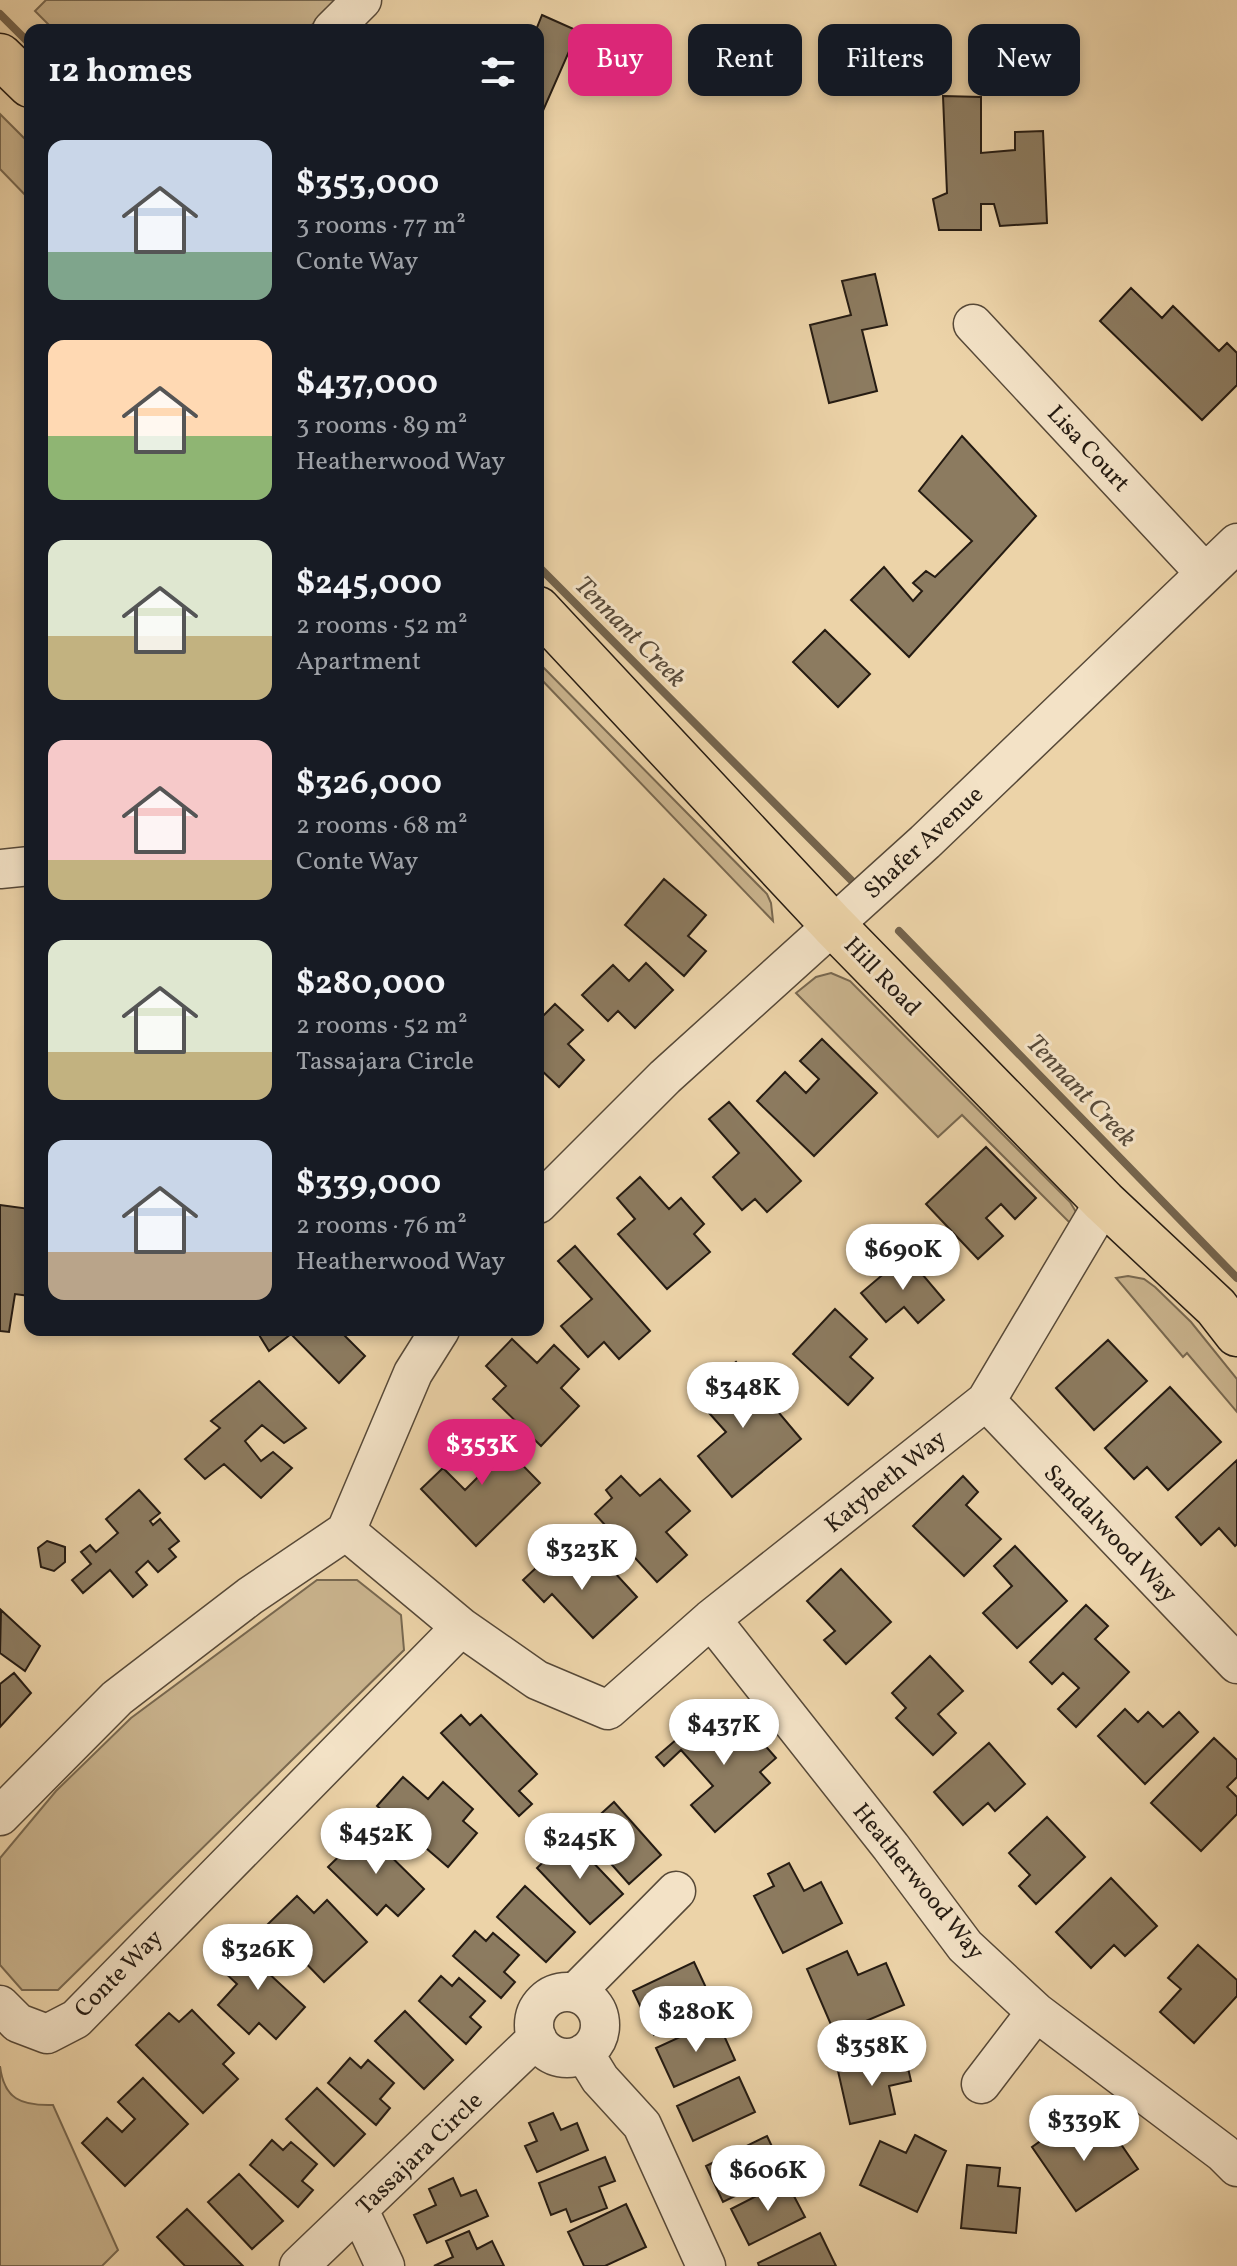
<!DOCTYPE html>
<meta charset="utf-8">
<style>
body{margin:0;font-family:Vollkorn,serif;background:#242831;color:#f1f3f6;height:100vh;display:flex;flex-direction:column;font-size:30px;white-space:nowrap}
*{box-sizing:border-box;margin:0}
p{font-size:26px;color:#9ea1a6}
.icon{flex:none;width:44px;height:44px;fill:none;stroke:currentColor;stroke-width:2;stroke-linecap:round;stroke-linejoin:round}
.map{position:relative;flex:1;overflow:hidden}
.panel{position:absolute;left:24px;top:24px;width:520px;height:1312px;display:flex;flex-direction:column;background:#171b24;border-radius:16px;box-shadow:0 4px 12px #0003}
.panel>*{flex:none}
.hud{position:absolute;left:568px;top:24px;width:548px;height:72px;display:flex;gap:16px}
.price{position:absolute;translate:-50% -68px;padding:0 18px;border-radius:28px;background:#fff;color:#222;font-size:26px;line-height:52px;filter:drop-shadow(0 2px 4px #0008)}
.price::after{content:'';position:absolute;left:50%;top:48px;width:24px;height:18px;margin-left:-12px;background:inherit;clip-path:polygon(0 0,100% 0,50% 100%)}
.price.current{background:#db2777;color:#fff}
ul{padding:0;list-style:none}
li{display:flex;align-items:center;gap:24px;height:200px;padding:0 24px}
li span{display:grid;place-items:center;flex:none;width:224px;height:160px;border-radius:16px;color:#555}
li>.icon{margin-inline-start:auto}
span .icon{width:96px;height:96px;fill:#fffc;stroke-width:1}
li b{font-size:34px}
h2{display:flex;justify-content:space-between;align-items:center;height:96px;padding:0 24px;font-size:34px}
.pill{padding:0 28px;border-radius:16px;background:#171b24;box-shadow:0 4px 12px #0003;font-size:28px;line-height:72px}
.pill.current{background:#db2777;color:#fff}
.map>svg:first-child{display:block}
</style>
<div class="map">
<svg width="1237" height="2266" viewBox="0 0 1237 2266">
<rect width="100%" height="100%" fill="#ecd3a8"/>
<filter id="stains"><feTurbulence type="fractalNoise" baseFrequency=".0025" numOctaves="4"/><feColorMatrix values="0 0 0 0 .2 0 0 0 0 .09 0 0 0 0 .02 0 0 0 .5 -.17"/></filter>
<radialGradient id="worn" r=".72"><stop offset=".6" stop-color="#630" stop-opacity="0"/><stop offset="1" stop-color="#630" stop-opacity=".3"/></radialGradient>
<path fill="#cab48e" stroke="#786850" stroke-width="2" d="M46 0H336L307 30H54L35 11Z
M0 114 30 144V200L0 169Z
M538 662 767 894 771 903 773 921 538 676Z
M831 973 850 981 1070 1202 1076 1212 1079 1232 962 1115 938 1137 796 993 816 977Z
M1128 1276 1144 1279 1155 1287 1191 1322 1237 1379V1412L1187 1353 1183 1357 1116 1278Z
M317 1580H357L401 1615 404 1650 58 1990H22L0 1965V1858L56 1791 131 1718Z
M0 2066C4 2099 21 2106 53 2105L118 2250 102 2266H0Z"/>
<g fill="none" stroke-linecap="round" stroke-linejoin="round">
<path stroke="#74644d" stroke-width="8" d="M0 14 30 44
M538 566 860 889
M899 931 1237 1278"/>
</g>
<path fill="#8c7b60" stroke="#251b12" stroke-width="2" d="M542 15 578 31 542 113 538 111V30H536Z
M943 96 981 97V153L1015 150V132L1043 131 1047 223 1000 226 994 204H981V230H939L933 199 947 193Z
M875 274 887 325 862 330 877 391 829 403 810 325 851 315 842 281Z
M1131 288 1162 318 1173 306 1219 351 1227 343 1237 353V385L1202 420 1100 321Z
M962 436 1036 516 909 657 851 600 884 567 913 601 922 591 913 583 926 571 935 577 972 541 919 491Z
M825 630 870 674 838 707 793 662Z
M664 879 706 915 688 936 706 951 684 976 625 925Z
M646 963 673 990 635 1028 618 1011 608 1021 582 995 613 965 629 981Z
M555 1004 583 1030 568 1044 584 1060 559 1087 538 1067V1021Z
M822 1039 877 1093 814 1156 757 1101 785 1072 806 1093 819 1079 800 1061Z
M729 1102 801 1181 767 1212 755 1199 742 1210 713 1177 739 1153 709 1119Z
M986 1147 1036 1198 1015 1219 1001 1204 986 1218 1003 1236 978 1259 926 1204Z
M640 1177 669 1209 681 1198 704 1224 694 1234 710 1252 667 1289 618 1234 635 1219 617 1198Z
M0 1205 30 1209 27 1263 30 1264V1296L15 1294 9 1332 0 1331Z
M575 1246 650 1331 619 1359 604 1342 588 1357 561 1326 592 1299 558 1261Z
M906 1255 944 1300 918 1323 904 1307 886 1322 861 1293Z
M835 1309 867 1339 850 1357 873 1378 848 1405 793 1354Z
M256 1330H339L365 1356 339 1383 291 1334 269 1351Z
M512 1339 537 1363 554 1345 579 1369 561 1388 579 1406 541 1446 493 1399 506 1386 486 1366Z
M1108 1340 1147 1381 1094 1430 1056 1388Z
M736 1362 801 1439 732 1497 698 1456 726 1432 694 1396Z
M259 1381 306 1428 284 1443 262 1425 245 1441 261 1461 273 1452 292 1468 261 1498 224 1464 205 1479 185 1459 220 1428 211 1421Z
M1170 1387 1221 1442 1168 1490 1147 1467 1134 1479 1105 1448Z
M482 1424 540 1483 476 1546 421 1489 443 1468 465 1490 480 1475 456 1451Z
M1237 1460V1544L1235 1546 1219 1528 1201 1545 1176 1517Z
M621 1476 640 1496 660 1479 690 1511 666 1532 687 1555 657 1582 595 1514 612 1498 606 1490Z
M963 1476 978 1492 966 1505 1001 1539 964 1576 913 1526Z
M139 1490 160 1513 150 1521 153 1525 160 1519 179 1541 169 1549 176 1557 158 1572 148 1561 136 1572 147 1585 133 1597 110 1570 83 1593 72 1580 91 1564 81 1552 90 1545 96 1552 118 1533 106 1519Z
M47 1541 65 1547V1562L54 1571 41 1567 38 1548Z
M1015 1546 1067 1601 1017 1648 983 1613 1012 1586 994 1566Z
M553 1552 580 1581 603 1560 637 1597 593 1638 552 1594 544 1602 523 1580Z
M841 1569 891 1622 846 1664 824 1640 835 1631 807 1601Z
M1086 1605 1108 1626 1095 1639 1129 1672 1076 1727 1058 1709 1079 1688 1063 1673 1052 1684 1030 1662Z
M1 1610 40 1646 25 1671 0 1653Z
M930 1656 963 1691 938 1714 956 1733 933 1755 896 1718 906 1708 892 1693Z
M14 1673 31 1693 0 1727V1684Z
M1125 1709 1138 1722 1148 1712 1163 1727 1179 1712 1198 1732 1145 1784 1098 1736Z
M461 1715 470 1725 481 1715 537 1774 519 1791 532 1804 519 1816 441 1733Z
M705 1715 721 1732 739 1716 776 1758 760 1772 770 1783 715 1832 691 1805 713 1786 681 1750 664 1766 656 1757Z
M1214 1738 1237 1760V1777L1227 1787 1237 1797V1814L1201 1851 1151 1803Z
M989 1743 1025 1784 995 1811 988 1803 963 1825 934 1792Z
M403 1777 428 1799 443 1782 473 1809 463 1821 477 1833 448 1867 377 1806Z
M614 1802 661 1855 629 1884 582 1831Z
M1047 1817 1085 1857 1036 1904 1019 1886 1030 1875 1009 1853Z
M365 1831 424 1889 398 1916 386 1905 377 1915 328 1867Z
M569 1837 623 1894 590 1924 537 1868Z
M789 1863 804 1891 821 1882 842 1923 783 1953 754 1896 774 1886 768 1874Z
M1111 1878 1157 1926 1125 1956 1114 1945 1091 1968 1056 1932Z
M525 1886 575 1932 546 1962 497 1917Z
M297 1896 314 1913 327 1900 367 1942 324 1982 268 1924Z
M475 1931 486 1941 493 1933 519 1955 504 1972 515 1982 501 1998 453 1956Z
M252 1935 277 1958 265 1970 305 2007 276 2039 259 2023 249 2034 218 2005 237 1984 221 1969Z
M1198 1945 1237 1980V1996L1194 2043 1160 2012 1181 1989 1168 1978Z
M847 1951 858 1975 886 1963 904 2005 835 2034 807 1969Z
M694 1962 715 2007 654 2035 633 1991Z
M441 1976 452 1986 459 1978 485 2001 470 2017 481 2027 466 2044 419 2001Z
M192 2010 234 2053 223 2064 238 2079 203 2113 136 2045 169 2013 179 2022Z
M405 2011 453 2060 424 2089 375 2041Z
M717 2020 735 2060 674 2087 656 2048Z
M905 2055 911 2081 889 2086 895 2114 850 2124 838 2071Z
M350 2058 361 2068 368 2060 394 2083 380 2099 390 2108 376 2125 328 2083Z
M739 2077 755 2112 693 2141 677 2106Z
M143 2078 188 2124 125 2186 82 2143 107 2118 122 2132 135 2119 118 2102Z
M317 2088 365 2134 334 2166 286 2119Z
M553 2113 561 2130 577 2123 588 2150 537 2172 525 2146 537 2141 529 2123Z
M1069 2121 1083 2141 1107 2124 1138 2169 1076 2211 1032 2147Z
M915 2135 946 2151 917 2212 860 2185 880 2141 906 2153Z
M767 2136 784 2172 723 2202 706 2166Z
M272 2140 283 2150 291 2142 317 2164 302 2181 313 2190 298 2207 250 2165Z
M605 2157 615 2181 599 2187 607 2208 571 2222 566 2209 551 2215 539 2183Z
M967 2165 1000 2168 998 2186 1020 2188 1016 2233 961 2228Z
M239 2174 283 2221 252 2249 208 2202Z
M453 2178 461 2196 476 2190 488 2216 427 2243 414 2215 436 2205 429 2189Z
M786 2181 805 2217 749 2245 731 2209Z
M626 2204 646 2247 605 2266H584L568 2232Z
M187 2209 243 2266H185L157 2237Z
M469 2231 477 2249 492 2241 504 2266H434L453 2257 446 2241Z
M820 2233 836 2266H759L758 2263Z"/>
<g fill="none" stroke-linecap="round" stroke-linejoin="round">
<defs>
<path id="minor" d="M332 30 362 0
M973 324 1205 573
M0 869 30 866
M538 1204 665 1077 925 842 1237 543
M986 1401 1237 1664
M346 1531 413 1373 440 1330
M711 1619 891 1847 965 1946 1036 2012 1223 2153 1237 2167
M0 1816 117 1698 250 1596 346 1531 461 1627
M534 2025a33 33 0 1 1 66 0a33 33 0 1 1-66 0Z
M575 1993 676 1891
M0 2005 18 2023 47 2034 76 2019 461 1627 537 1680 608 1710 711 1619 986 1401 1104 1202
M584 2053 600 2079 642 2125 706 2266
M981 2084 1036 2012
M359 2210 385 2266
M299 2266 537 2038"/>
<path id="major" d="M0 56 30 85
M538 609 833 925 1104 1202 1216 1307 1237 1334"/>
</defs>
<use href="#minor" stroke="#574938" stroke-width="41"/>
<use href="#major" stroke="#251b12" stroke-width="47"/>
<use href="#minor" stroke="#f3e2c6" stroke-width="38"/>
<use href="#major" stroke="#ecd3a8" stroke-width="44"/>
</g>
<g text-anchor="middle" stroke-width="6" stroke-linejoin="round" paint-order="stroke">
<g font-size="24" fill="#251b12" stroke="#f3e2c6">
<text transform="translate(1089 448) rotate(47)" y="8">Lisa Court</text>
<text transform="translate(923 842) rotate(-43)" y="8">Shafer Avenue</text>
<text transform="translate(883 976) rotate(46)" y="8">Hill Road</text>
<text transform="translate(885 1481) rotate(-39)" y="8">Katybeth Way</text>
<text transform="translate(1111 1533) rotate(46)" y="8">Sandalwood Way</text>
<text transform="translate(919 1881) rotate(51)" y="8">Heatherwood Way</text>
<text transform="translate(118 1973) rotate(-45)" y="8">Conte Way</text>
<text transform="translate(419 2153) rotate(-44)" y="8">Tassajara Circle</text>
</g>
<g font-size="26" font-style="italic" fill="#594b3a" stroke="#f3e2c6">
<text transform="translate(631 631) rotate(45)" y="9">Tennant Creek</text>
<text transform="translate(1082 1090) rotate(46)" y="9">Tennant Creek</text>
</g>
</g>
<rect width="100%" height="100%" filter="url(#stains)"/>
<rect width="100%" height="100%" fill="url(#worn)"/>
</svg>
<b class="price" style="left:903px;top:1292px">$690K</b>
<b class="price" style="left:743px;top:1430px">$348K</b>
<b class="price current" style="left:482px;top:1487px">$353K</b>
<b class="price" style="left:582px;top:1592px">$323K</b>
<b class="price" style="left:724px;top:1767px">$437K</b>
<b class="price" style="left:376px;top:1876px">$452K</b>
<b class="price" style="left:580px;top:1881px">$245K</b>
<b class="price" style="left:258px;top:1992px">$326K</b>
<b class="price" style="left:696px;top:2054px">$280K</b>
<b class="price" style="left:872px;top:2088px">$358K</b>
<b class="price" style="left:1084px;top:2163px">$339K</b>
<b class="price" style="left:768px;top:2213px">$606K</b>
<div class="hud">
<a class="pill current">Buy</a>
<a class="pill">Rent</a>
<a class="pill">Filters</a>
<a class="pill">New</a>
</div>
<section class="panel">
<h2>12 homes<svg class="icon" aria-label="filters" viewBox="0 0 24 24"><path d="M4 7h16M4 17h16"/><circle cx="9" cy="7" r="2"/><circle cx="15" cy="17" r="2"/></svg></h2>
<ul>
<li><span style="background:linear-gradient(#c9d6e8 70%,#7fa58c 0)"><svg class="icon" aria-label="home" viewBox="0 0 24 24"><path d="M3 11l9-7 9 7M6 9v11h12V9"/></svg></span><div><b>$353,000</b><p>3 rooms · 77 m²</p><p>Conte Way</p></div></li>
<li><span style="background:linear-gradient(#ffd9b3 60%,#8fb573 0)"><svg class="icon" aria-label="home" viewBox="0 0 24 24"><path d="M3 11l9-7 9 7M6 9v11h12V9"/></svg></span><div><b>$437,000</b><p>3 rooms · 89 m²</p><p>Heatherwood Way</p></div></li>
<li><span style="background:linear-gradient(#dfe7d0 60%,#c2b280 0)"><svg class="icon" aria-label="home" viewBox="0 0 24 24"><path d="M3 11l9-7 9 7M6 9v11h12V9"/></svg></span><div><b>$245,000</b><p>2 rooms · 52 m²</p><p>Apartment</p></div></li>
<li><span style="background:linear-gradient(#f6c9c9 75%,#c2b280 0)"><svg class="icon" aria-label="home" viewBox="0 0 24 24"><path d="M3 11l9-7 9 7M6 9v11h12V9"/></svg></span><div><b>$326,000</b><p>2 rooms · 68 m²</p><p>Conte Way</p></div></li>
<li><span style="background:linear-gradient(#dfe7d0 70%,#c2b280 0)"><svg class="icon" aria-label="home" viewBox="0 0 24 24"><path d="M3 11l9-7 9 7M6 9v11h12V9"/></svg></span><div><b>$280,000</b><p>2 rooms · 52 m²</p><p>Tassajara Circle</p></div></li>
<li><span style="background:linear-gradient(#c9d6e8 70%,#b9a48a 0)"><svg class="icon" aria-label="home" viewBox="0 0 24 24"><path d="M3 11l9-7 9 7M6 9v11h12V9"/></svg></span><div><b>$339,000</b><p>2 rooms · 76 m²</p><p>Heatherwood Way</p></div></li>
</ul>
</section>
</div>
